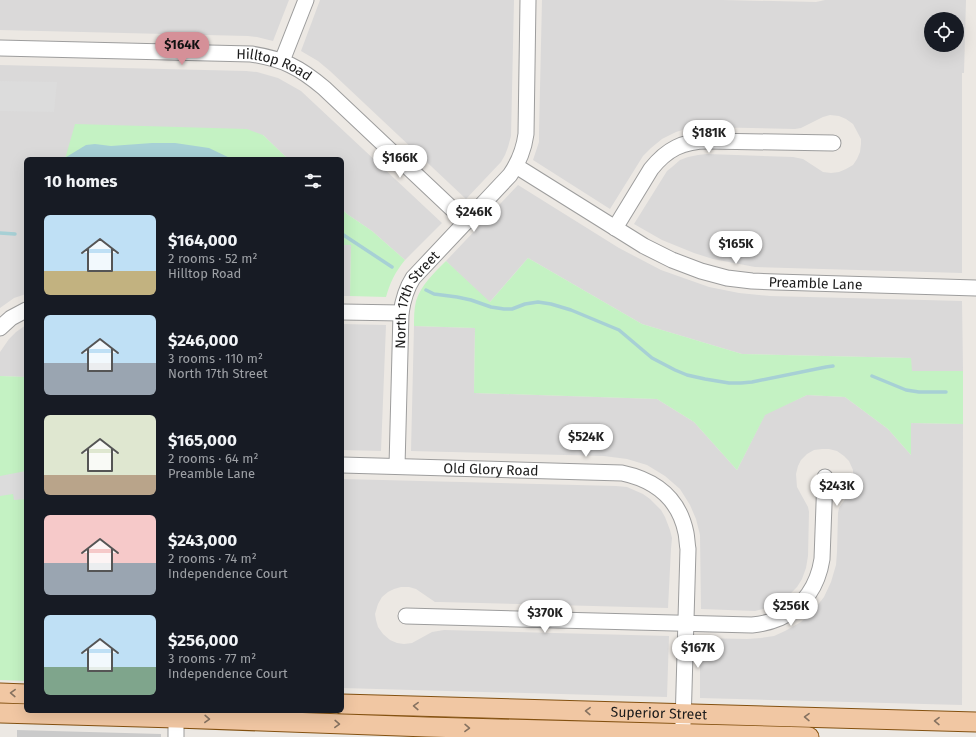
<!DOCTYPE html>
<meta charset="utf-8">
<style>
body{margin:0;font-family:"Fira Sans",sans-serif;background:#242831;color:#f1f3f6;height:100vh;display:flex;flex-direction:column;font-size:15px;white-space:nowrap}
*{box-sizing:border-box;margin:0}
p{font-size:13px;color:#9ea1a6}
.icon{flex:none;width:22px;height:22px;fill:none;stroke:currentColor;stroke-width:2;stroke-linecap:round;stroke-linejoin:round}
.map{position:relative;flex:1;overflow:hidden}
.panel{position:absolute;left:24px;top:157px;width:320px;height:556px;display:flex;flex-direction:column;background:#171b24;border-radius:6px;box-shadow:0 4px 16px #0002}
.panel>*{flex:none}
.fabs{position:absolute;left:924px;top:12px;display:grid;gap:8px}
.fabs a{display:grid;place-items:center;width:40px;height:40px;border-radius:50%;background:#171b24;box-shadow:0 4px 16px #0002;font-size:20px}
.price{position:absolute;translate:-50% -34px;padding:0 9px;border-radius:14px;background:#fff;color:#222;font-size:13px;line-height:26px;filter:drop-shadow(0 1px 2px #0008)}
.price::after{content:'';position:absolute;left:50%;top:24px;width:12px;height:9px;margin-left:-6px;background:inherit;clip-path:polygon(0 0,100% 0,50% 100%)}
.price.on{background:#d59098;color:#111}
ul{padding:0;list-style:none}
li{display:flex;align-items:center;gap:12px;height:100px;padding:0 20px}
li span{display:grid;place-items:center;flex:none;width:112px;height:80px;border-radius:6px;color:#555}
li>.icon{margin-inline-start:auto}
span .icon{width:48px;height:48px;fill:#fffc;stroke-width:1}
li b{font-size:17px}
h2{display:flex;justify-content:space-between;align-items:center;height:48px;padding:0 20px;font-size:17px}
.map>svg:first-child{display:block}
</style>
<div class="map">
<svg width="976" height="737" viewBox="0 0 976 737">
<rect width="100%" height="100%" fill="#ece8e3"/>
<path fill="#dad9d9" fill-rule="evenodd" d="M0 0H289L273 41 257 37 248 36 0 30Z
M320 0H514L511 136 508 147 505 155 501 162 466 199 330 71 318 61 301 51Z
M542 0H723L816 2 825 0H966L964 73H962V273L755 267 713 259 694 253 662 240 634 224 667 171 672 167 680 160 688 157 698 155 707 154 793 157 803 159 823 172 831 173 839 172 846 169 853 165 857 159 860 152 861 144V139L853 124 846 119 839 116 830 115 823 117 801 128 795 129 701 127 689 128 676 132 662 139 651 148 643 156 610 209 533 160 539 142V132ZM931 19H957V45H931Z
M0 65 246 71 257 72 278 78 301 91 442 223 405 260 372 231 347 214 342 209V159H288L263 135 65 159H26V294L14 298 0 308Z
M518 185 619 248 661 270 709 287 739 293 770 296 962 301 963 371H911V358L742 354 642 324 528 258 489 303 446 261Z
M342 245H351L350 296H342Z
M342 324 386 325 381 451 342 450Z
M26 325V377L0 376V352L9 339 16 332Z
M414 326 475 328 474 393 657 399 694 422 737 470 765 414 807 395 845 397 888 429 911 455V423L963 424 962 705 700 698V638L747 639 761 638 774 636 785 631 801 622 813 611 824 597 831 582 836 565 837 552 838 513 839 508 852 489 853 483V470L849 461 844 456 837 451 829 449H822L814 450 807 454 801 460 798 466 796 474 797 487 808 507 809 512 808 556 806 568 802 579 797 587 788 596 778 603 767 608 755 611 701 609 700 535 696 519 690 505 680 489 665 476 647 465 627 459 604 456 411 451Z
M342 479 616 486 627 487 643 494 650 499 661 510 665 517 670 530 672 538 671 549 668 608 440 602H435L416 589 409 587H401L394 589 388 592 382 597 378 604 375 614 376 620 378 627 383 634 390 640 397 643 404 644 412 643 432 632 444 630 669 636 667 697 342 688Z"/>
<path fill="#cacaca" d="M17 730 161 734V737H17Z"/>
<path fill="#c4f2c3" d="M75 124 247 129 263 135 288 159H65Z
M342 209 347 214 372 231 405 260C395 272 390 283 386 297L350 296 351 245H342Z
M528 258 642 324 742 354 911 358 912 371H963V424L911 423V455L888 429 845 397 807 395 765 415 737 470 694 422 657 399 474 393 475 328 414 326C414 318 414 309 416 301 421 285 434 273 446 261L490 302Z
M0 376 26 377V681L0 680Z"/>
<path fill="#dcdcdc" d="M0 81 57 82 54 112 0 111Z
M26 471V499L14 500 13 494 0 496V476Z"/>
<path fill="#a7d0d5" d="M152 143H175L209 148 232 159H63L86 145 95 144 111 146Z"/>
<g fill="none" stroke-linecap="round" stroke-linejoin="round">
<path stroke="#a7d0d5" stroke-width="3.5" d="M0 233 15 234
M342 234 392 267
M426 290 434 294 457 297 471 300 491 307 504 309H512L525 304 538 302 551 304 571 310 619 330 652 358 675 370 687 375 705 379 729 383H741L752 382 826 367 833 366
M872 376 906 390 919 392H946"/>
<defs>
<g id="minor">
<path id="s1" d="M0 48 251 54C283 59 299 67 324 88L466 222"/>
<path d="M282 61 306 0"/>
<path id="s2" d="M516 166 644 246 672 260 701 271 727 278 752 281 776 282 976 288"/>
<path d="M615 228 651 169C667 149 683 141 708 141L833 143"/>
<path d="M342 312 401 313"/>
<path d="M0 328 11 318 26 310"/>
<path id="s3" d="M342 465 622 473C655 480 679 498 686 533 687 538 687 544 688 549L683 724"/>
<path id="s4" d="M397 466 401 313C403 300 406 289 413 278L510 175C519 162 524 149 526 134L528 0"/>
<path d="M406 616 752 625C762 624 771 622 780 618 804 607 818 585 822 559L825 477"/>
<path d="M176 711V737"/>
</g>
<g id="major">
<path d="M0 693 26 694"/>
<path id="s5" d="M342 704 976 722"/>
<path d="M0 713 176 718 427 727 809 737"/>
</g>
</defs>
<use href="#minor" stroke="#9d9d9d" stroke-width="17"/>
<use href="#major" stroke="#845110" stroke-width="21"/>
<use href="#minor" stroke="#fff" stroke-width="15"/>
<use href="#major" stroke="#f1c7a3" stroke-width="19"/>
</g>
<defs><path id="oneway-chevron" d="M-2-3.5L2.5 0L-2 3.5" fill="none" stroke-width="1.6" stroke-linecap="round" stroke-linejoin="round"/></defs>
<g stroke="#867260">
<use href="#oneway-chevron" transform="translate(13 693) rotate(-178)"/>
<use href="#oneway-chevron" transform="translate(416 706) rotate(-178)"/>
<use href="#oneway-chevron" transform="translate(588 711) rotate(-178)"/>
<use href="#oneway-chevron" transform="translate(807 717) rotate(-179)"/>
<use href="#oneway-chevron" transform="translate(207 719) rotate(2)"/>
<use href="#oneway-chevron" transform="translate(937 721) rotate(-179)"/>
<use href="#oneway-chevron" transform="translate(337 724) rotate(2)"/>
<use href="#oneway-chevron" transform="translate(467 728) rotate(1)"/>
</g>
<g text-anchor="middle" stroke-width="3" stroke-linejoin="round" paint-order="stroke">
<g font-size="14" fill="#1c1c1c" stroke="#fff">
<text dy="5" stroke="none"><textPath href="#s1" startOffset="276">Hilltop Road</textPath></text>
<text dy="5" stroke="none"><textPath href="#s2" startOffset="329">Preamble Lane</textPath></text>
<text dy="5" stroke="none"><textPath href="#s4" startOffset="171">North 17th Street</textPath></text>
<text dy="5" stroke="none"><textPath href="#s3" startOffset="149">Old Glory Road</textPath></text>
<text dy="5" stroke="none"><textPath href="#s5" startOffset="317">Superior Street</textPath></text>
</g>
</g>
</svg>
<div class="fabs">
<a><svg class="icon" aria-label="locate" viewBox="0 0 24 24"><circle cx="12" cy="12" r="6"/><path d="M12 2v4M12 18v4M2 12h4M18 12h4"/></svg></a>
</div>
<b class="price on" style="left:182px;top:66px">$164K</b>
<b class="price" style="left:709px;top:154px">$181K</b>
<b class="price" style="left:400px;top:179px">$166K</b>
<b class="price" style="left:474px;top:233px">$246K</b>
<b class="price" style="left:736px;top:265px">$165K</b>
<b class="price" style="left:586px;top:458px">$524K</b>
<b class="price" style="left:837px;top:507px">$243K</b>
<b class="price" style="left:791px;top:627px">$256K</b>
<b class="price" style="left:545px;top:634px">$370K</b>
<b class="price" style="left:698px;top:669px">$167K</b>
<section class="panel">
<h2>10 homes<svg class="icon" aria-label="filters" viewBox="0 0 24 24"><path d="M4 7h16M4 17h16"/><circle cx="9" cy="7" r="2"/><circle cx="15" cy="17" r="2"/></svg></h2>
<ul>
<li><span style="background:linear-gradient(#bfe0f5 70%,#c2b280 0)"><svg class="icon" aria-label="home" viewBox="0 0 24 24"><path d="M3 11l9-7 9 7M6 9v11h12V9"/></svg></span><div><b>$164,000</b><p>2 rooms · 52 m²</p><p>Hilltop Road</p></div></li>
<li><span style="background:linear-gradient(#bfe0f5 60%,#9aa5b1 0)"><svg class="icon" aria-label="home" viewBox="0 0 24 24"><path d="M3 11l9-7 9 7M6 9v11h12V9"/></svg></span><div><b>$246,000</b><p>3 rooms · 110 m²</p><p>North 17th Street</p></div></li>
<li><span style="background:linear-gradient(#dfe7d0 75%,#b9a48a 0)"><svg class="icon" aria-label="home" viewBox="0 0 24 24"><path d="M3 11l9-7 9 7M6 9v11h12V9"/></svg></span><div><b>$165,000</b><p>2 rooms · 64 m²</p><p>Preamble Lane</p></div></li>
<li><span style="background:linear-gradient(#f6c9c9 60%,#9aa5b1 0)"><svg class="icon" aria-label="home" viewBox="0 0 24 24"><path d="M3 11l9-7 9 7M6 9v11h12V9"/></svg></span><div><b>$243,000</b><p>2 rooms · 74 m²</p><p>Independence Court</p></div></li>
<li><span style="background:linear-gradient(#bfe0f5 65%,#7fa58c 0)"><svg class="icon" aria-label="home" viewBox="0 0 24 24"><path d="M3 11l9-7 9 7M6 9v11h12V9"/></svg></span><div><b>$256,000</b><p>3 rooms · 77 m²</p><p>Independence Court</p></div></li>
</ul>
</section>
</div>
